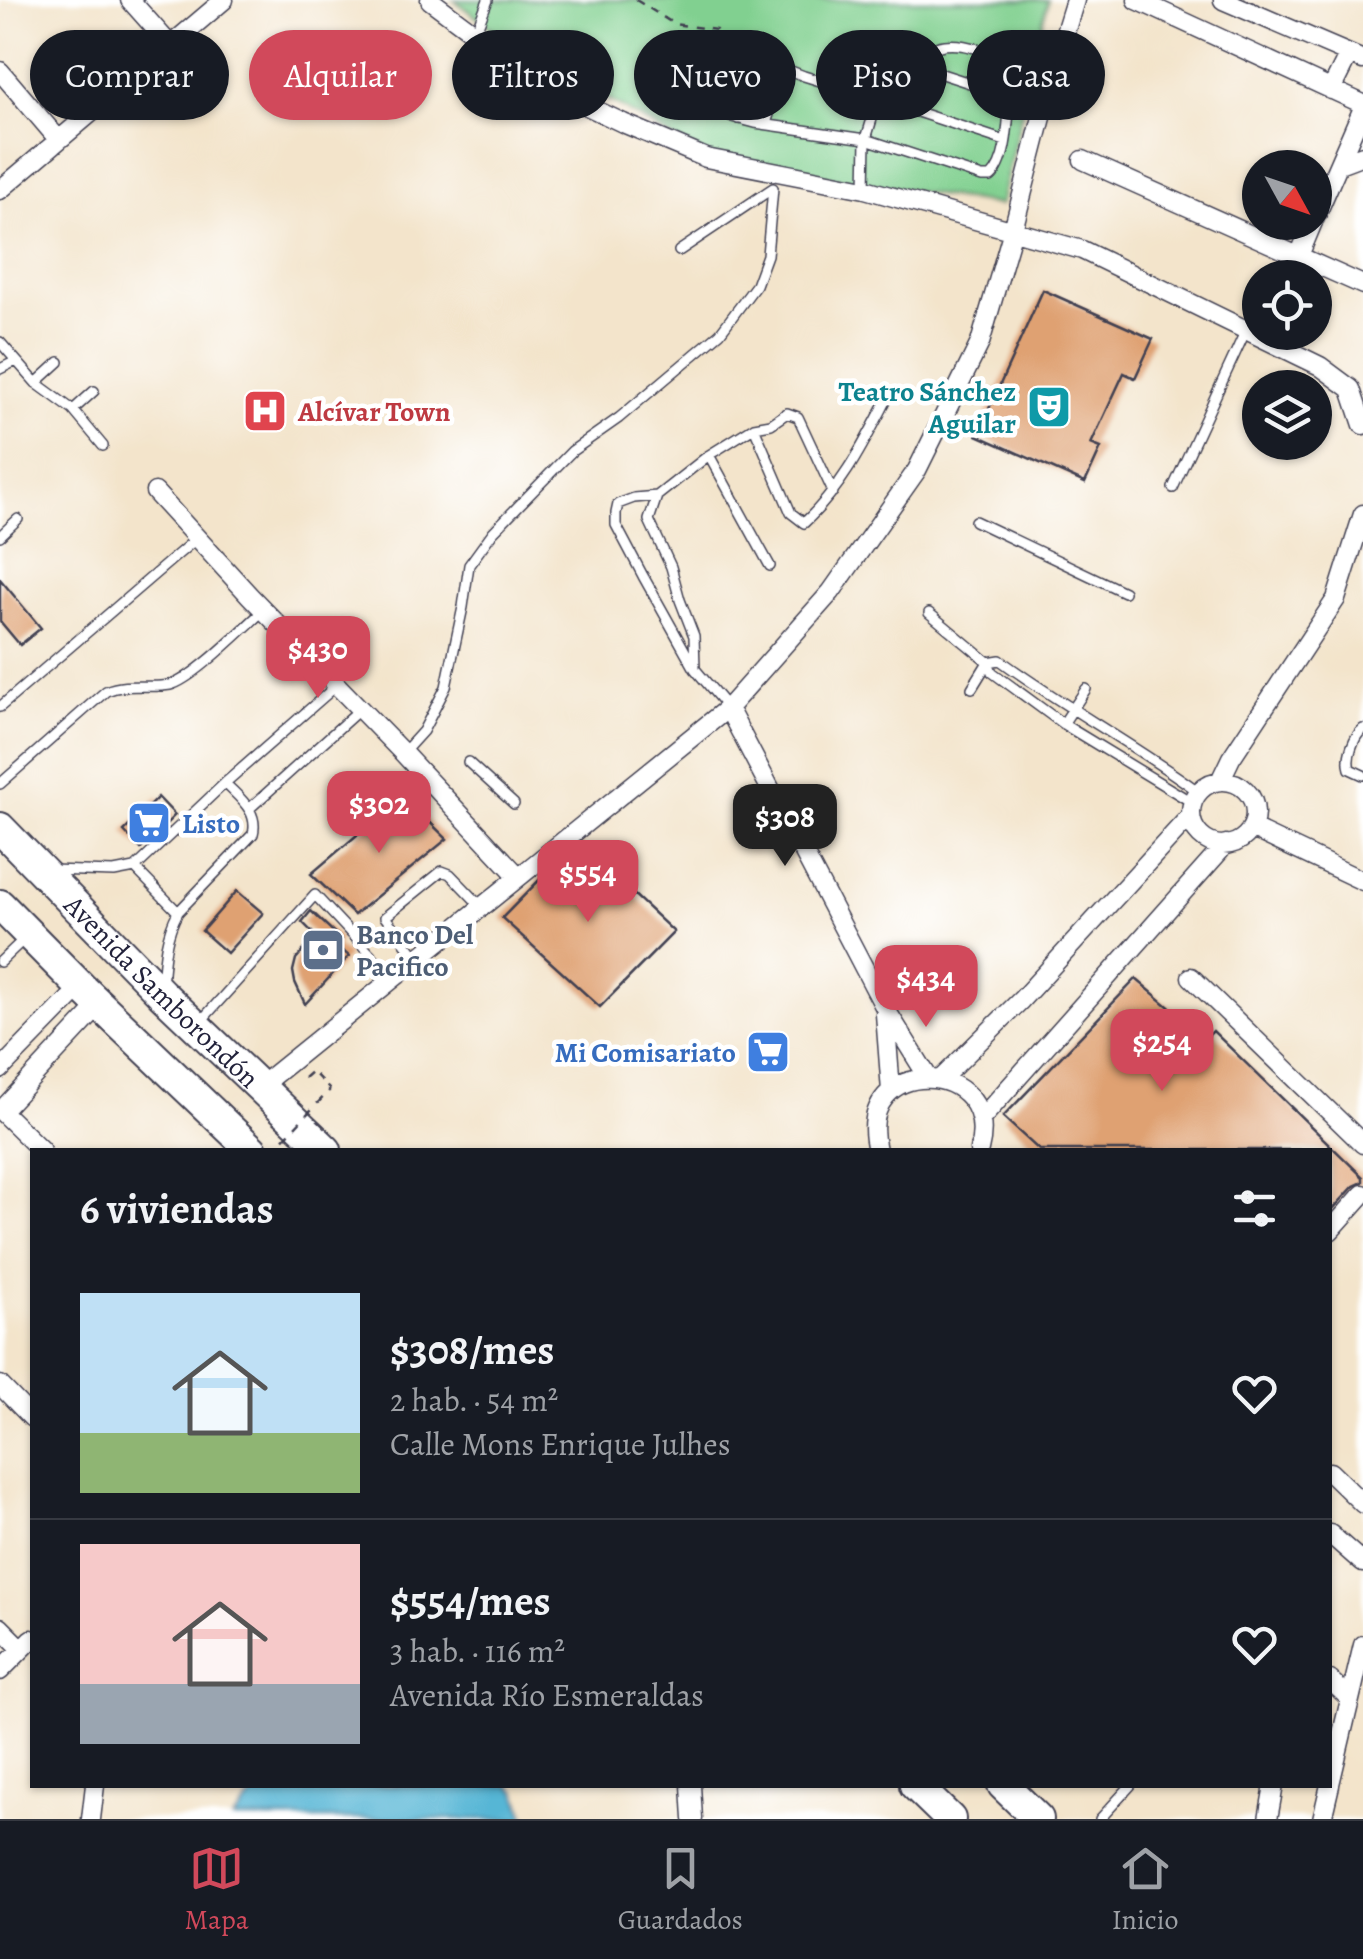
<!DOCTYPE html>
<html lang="es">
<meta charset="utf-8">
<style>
body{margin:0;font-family:Alegreya,serif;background:#242831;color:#f1f3f6;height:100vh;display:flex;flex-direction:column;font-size:38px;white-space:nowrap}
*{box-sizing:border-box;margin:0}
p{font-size:32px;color:#9ea1a6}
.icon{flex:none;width:55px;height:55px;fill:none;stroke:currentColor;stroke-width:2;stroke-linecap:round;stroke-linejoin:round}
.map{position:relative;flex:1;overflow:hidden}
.side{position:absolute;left:30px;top:1148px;width:1302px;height:640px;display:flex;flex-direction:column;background:#171b24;border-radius:0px;box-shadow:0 2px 8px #0004}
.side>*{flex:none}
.top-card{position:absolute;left:30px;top:30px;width:1305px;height:90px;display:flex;gap:20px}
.needle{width:65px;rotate:130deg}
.tools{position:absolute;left:1242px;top:150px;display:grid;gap:20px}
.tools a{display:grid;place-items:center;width:90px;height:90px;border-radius:50%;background:#171b24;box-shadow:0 2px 8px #0004;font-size:50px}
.price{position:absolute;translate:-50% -85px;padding:0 22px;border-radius:20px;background:#d1495b;color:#fff;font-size:32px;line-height:65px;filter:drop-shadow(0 2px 5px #0008)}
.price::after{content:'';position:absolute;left:50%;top:60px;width:30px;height:22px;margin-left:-15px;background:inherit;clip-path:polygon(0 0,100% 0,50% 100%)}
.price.current{background:#222;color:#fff}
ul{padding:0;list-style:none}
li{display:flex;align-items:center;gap:30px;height:250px;padding:0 50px}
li+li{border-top:2px solid #363941}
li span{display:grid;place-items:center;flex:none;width:280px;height:200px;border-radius:0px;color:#555}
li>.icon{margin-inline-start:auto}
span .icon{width:120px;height:120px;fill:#fffc;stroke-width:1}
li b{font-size:42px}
h2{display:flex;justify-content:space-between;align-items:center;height:120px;padding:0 50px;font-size:42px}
.chip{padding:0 35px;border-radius:45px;background:#171b24;box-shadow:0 2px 8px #0004;font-size:35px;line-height:90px}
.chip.current{background:#d1495b;color:#fff}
.tabs{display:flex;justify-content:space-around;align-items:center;height:140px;border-top:2px solid #363941;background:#171b24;font-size:28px;color:#9ea1a6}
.tabs a{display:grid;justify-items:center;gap:5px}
.tabs .current{color:#d1495b}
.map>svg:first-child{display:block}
</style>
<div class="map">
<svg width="1363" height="1819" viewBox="0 0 1363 1819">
<rect width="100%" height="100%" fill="#fff"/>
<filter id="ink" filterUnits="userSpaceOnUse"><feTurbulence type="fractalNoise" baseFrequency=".01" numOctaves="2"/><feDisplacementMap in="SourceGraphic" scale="20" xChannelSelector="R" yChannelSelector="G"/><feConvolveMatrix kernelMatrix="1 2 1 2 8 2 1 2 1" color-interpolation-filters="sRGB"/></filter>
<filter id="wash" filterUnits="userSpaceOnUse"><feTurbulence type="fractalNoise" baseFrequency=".0048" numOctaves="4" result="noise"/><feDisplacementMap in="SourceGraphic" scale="40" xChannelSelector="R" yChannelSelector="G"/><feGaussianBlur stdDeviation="2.25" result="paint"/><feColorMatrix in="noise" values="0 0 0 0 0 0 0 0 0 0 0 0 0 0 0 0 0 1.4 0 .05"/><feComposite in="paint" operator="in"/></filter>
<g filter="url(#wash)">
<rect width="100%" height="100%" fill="#f3e4cb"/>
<path fill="#81d090" stroke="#527966" stroke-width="2.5" d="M454 0H1048L1000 205 706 158 611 101 549 72Z"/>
<path fill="#57b6d5" stroke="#3c6c88" stroke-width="2.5" d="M262 1785H510L517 1792 526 1819H233Z"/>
<g id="blocks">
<path fill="#dfa172" d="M1043 290 1153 339 1135 378 1124 373 1091 444 1101 448 1085 483 977 435Z
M0 579 41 628 20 645 0 621Z
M403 796 447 839 354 915 311 874Z
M158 797 175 815 141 849 124 831Z
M580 844 674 932 600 1007 502 918 554 865Z
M237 891 263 913 227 953 202 931Z
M311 911 341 939 336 945 349 956 305 1004 295 982 293 971 296 959 316 936 302 922Z
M1136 979 1206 1038 1213 1031 1363 1177V1182L1354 1186 1330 1212V1150H1039L1003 1117Z"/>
</g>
</g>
<g filter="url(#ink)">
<use href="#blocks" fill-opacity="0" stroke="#413f51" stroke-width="2.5"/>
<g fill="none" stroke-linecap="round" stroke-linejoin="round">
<defs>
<path id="lane" d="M475 33 488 0
M914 65 1010 96C1008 119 1008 161 991 177H982L866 139 878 99 1005 141
M738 119 760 59
M766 124 783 68
M865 189 866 139 755 123 713 112 707 104 721 49 731 48 804 76 878 99C892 86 916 58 930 50 947 39 982 46 996 60 1005 69 1006 84 1010 96L1043 109
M0 342 36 383 73 410 103 446
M0 369 16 361
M36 383 59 362
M73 410 94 391
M754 427 791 513 804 523C844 486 865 441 890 394
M709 455 770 566
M1173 488 1246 330
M657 496 649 520 671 567 680 600 694 636 695 668
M975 521 1124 592
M0 536 18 519
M929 613 988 662 992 672 1063 724 1193 803
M988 662 1000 660C1064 707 1135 745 1199 792
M972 688 988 662
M0 707 197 538
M728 708 695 669 643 576 616 525V513L618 504 634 498 657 496 709 455 754 427 771 424 787 413 798 417 833 492
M1063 724 1086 689
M1363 729C1354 736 1346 757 1350 769L1363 775
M403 753 423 731 446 687 463 607 469 565 493 532 572 451 619 418 720 333 756 285 767 255 773 188 679 251
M468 762 514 804
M225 783 336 686
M0 784 106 691C127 682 149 689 170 685 191 681 245 627 264 610
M249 809 359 710
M135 868 178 912
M51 870 114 872 135 868 225 783C239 798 259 811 253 834L178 912C165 936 164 959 162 986
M417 958 385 917 442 871 450 874 481 906
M0 962 23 940
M201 1021 315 895 392 977
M1100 1819 1131 1785"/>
<path id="street" d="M130 0 170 45
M430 0 545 86 623 123 706 158 865 189 1082 250 1320 366 1351 389 1363 425
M1137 0 1363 104
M1223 0 1363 60
M0 71 58 139
M1331 90 1349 54
M1083 160 1363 285
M1339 164 1363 155
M0 190 224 0
M1315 218 1363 108
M1298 258 1313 222
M155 492 250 596 403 753 518 876
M728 708 885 1008 928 1077
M1220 781 1231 758 1336 599 1363 514
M1191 813a32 32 0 1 1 64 0a32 32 0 1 1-64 0Z
M1251 828 1363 881
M1191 977 1363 1144
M885 1014 891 1091
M0 1070 81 987
M941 1079 1021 1000 1191 815
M259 1087 728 708 831 592 917 470 980 343 1013 230 1058 55 1075 0
M0 1110 41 1150
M1 1111 100 1005
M981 1119 1226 844
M877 1150C852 1053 1003 1057 979 1150
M1330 1231 1363 1194
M0 1385 32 1418
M1330 1472 1363 1504
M1330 1534 1363 1563
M0 1627 22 1649
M0 1671 32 1639
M1330 1680 1349 1698
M1330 1784 1363 1645
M691 1785 693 1819
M91 1819 95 1785
M1268 1819 1274 1785
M1322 1819 1330 1785"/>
<g id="highway">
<path id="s1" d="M0 828 162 994 326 1150"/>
<path d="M0 905 81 987 252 1150"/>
<path d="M915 1785 950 1819"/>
<path d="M1003 1785 1038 1819"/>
</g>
</defs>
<use href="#lane" stroke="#413f51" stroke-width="12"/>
<use href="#street" stroke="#413f51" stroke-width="21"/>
<use href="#highway" stroke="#413f51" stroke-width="34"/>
<path stroke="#413f51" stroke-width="2.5" stroke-dasharray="8 8" stroke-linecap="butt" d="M636 0 674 24 716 30 719 36
M304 1078 312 1071 330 1090"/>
<use href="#lane" stroke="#fff" stroke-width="9"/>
<use href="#street" stroke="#fff" stroke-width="18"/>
<use href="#highway" stroke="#fff" stroke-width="30"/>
<path stroke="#413f51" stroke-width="2.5" stroke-dasharray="8 8" stroke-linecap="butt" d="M273 1150 330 1090"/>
</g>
</g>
<defs>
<symbol id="theatre-square" viewBox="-11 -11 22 22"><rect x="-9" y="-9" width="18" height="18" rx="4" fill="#0f9aa8" stroke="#fff"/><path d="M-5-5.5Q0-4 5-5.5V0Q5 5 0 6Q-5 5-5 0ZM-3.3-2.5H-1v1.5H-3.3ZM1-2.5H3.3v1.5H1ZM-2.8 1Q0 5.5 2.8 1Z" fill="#fff"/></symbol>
<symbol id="hospital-square" viewBox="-11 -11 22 22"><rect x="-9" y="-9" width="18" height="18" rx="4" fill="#e0444e" stroke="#fff"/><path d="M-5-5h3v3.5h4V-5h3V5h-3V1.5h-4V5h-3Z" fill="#fff"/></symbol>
<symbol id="supermarket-square" viewBox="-11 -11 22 22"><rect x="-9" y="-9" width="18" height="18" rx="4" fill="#3f7fe0" stroke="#fff"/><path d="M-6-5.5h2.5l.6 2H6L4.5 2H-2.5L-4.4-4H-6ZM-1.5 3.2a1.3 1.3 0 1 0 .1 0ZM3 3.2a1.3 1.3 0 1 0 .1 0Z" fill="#fff"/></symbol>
<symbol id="bank-square" viewBox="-11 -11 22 22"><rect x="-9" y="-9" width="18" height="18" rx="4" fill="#5c6f8a" stroke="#fff"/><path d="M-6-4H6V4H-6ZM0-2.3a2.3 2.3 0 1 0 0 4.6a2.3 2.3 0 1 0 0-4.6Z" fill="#fff"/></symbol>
</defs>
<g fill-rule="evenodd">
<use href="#theatre-square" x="1024" y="382" width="50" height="50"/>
<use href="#hospital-square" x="240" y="386" width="50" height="50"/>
<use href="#supermarket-square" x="124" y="798" width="50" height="50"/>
<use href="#bank-square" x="298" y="925" width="50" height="50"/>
<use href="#supermarket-square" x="743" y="1027" width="50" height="50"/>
</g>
<g text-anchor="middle" stroke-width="9" stroke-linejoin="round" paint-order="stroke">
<g font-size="28" font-weight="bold" fill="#0d838f" stroke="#fff" text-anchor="end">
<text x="1016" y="401">Teatro Sánchez<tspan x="1016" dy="32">Aguilar</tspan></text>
</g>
<g font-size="28" font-weight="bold" fill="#be3a42" stroke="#fff" text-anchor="start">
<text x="298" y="421">Alcívar Town</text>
</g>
<g font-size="28" font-weight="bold" fill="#366cbe" stroke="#fff" text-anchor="start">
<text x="182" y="833">Listo</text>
<text x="736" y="1062" text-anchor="end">Mi Comisariato</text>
</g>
<g font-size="28" font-weight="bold" fill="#4e5e75" stroke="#fff" text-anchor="start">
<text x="356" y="944">Banco Del<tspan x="356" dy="32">Pacifico</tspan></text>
</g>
<g font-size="28" fill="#22223b" stroke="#fff">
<text dy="10" stroke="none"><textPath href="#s1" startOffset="230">Avenida Samborondón</textPath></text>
</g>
</g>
</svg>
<div class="tools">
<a><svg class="needle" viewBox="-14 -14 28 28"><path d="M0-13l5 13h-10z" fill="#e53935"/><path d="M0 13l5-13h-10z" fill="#9ea1a6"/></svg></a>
<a><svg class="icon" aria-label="locate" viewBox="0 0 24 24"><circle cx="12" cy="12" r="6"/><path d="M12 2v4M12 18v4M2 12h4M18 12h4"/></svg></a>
<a><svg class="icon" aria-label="layers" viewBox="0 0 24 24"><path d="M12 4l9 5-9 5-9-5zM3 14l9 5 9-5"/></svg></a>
</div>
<b class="price" style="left:318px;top:701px">$430</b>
<b class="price" style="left:379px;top:856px">$302</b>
<b class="price current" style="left:785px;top:869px">$308</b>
<b class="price" style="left:588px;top:925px">$554</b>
<b class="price" style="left:926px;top:1030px">$434</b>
<b class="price" style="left:1162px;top:1094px">$254</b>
<div class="top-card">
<a class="chip">Comprar</a>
<a class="chip current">Alquilar</a>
<a class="chip">Filtros</a>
<a class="chip">Nuevo</a>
<a class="chip">Piso</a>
<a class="chip">Casa</a>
</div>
<section class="side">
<h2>6 viviendas<svg class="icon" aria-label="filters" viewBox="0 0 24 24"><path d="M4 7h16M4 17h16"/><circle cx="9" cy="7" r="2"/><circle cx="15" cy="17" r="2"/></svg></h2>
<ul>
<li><span style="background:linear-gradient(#bfe0f5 70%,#8fb573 0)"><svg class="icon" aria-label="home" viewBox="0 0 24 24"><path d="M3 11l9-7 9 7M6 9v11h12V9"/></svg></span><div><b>$308/mes</b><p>2 hab. · 54 m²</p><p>Calle Mons Enrique Julhes</p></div><svg class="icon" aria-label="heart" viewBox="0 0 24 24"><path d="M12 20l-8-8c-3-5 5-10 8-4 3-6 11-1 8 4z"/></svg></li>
<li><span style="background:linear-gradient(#f6c9c9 70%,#9aa5b1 0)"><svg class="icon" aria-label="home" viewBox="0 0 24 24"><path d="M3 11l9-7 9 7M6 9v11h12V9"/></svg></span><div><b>$554/mes</b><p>3 hab. · 116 m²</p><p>Avenida Río Esmeraldas</p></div><svg class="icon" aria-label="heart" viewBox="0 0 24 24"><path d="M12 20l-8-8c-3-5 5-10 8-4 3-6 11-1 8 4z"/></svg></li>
</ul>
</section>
</div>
<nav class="tabs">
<a class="current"><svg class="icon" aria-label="map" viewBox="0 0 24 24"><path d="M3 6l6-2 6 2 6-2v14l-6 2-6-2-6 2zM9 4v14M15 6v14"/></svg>Mapa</a>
<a><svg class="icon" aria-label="saved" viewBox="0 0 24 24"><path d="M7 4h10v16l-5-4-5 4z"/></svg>Guardados</a>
<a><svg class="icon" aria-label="home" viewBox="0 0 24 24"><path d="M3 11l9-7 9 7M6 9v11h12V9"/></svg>Inicio</a>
</nav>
